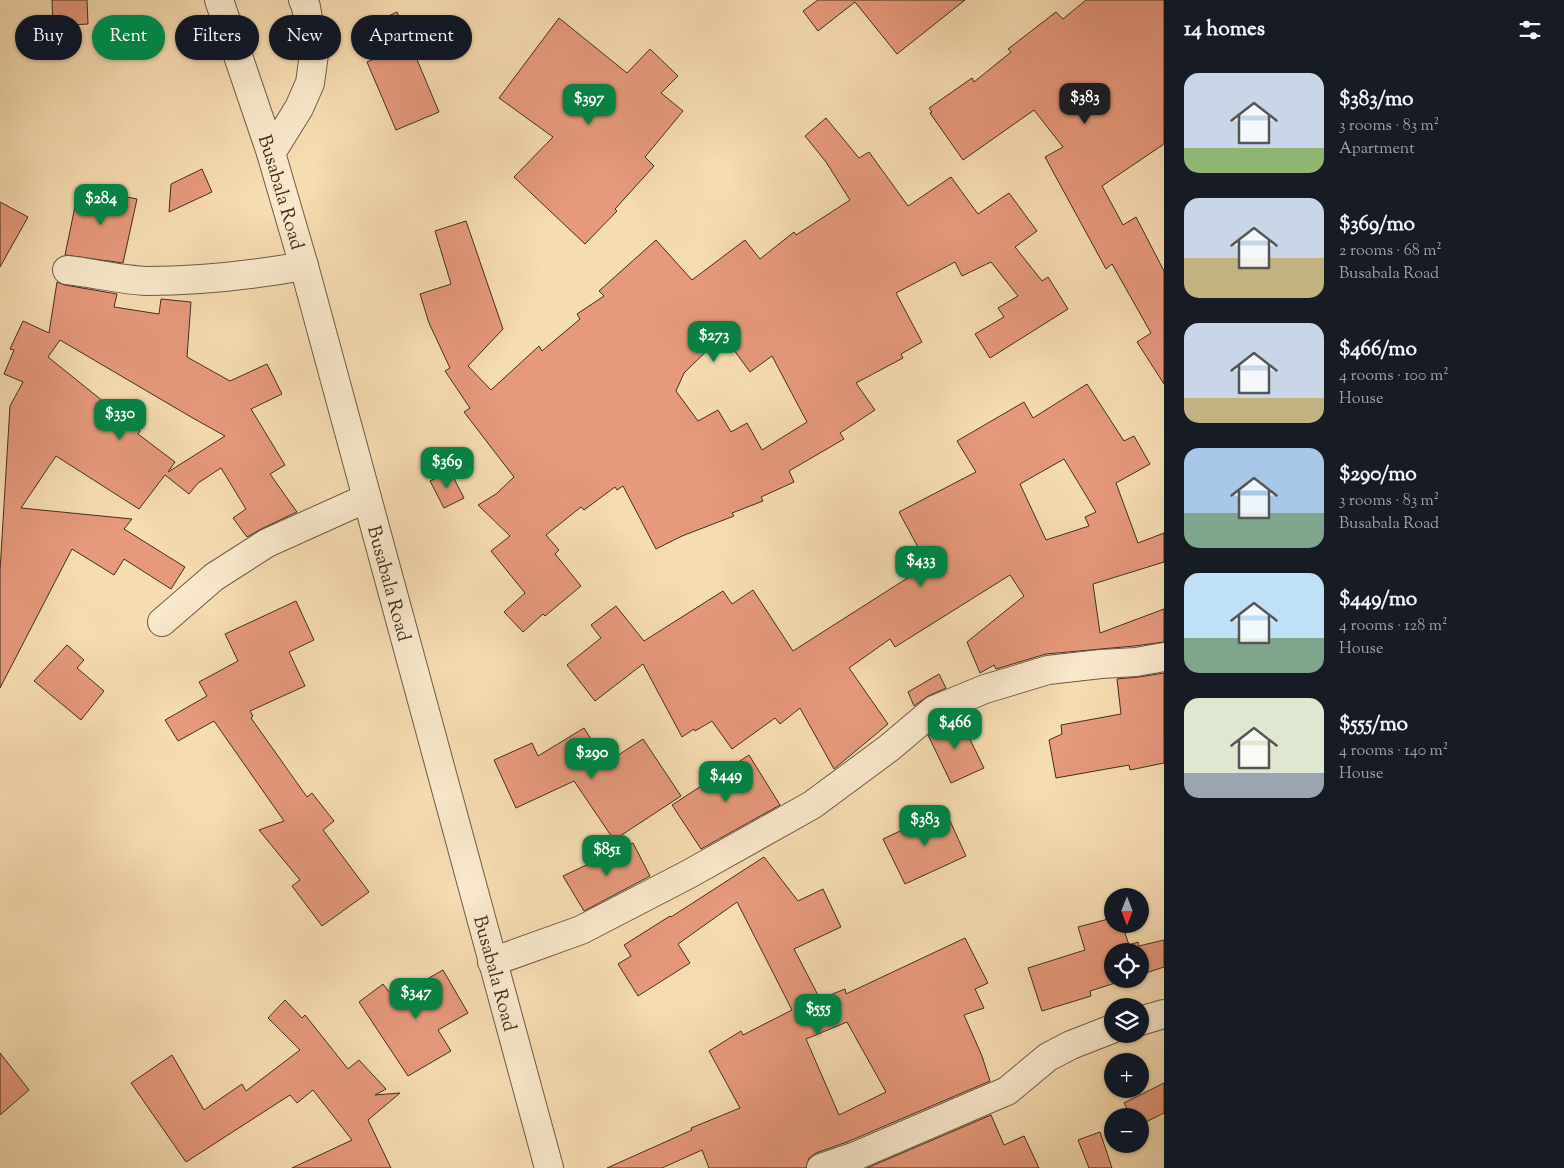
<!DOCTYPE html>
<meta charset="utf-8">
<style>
body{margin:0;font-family:"Sorts Mill Goudy",serif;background:#20242c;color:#f1f3f6;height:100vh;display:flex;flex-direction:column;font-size:19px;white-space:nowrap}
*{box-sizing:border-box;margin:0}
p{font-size:16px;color:#9ea1a6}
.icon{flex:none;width:28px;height:28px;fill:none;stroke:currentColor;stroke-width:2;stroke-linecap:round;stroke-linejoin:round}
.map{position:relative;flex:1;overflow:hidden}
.sheet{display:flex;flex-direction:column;background:#171b24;width:400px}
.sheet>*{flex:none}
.banner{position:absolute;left:15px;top:15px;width:475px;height:45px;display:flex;gap:10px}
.needle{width:32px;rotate:180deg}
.buttons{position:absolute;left:1104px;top:888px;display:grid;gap:10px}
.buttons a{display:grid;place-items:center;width:45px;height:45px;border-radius:50%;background:#171b24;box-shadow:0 1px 4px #0004;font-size:25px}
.price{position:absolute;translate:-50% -42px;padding:0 11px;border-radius:10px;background:#0b8043;color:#fff;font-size:16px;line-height:32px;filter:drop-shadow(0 1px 2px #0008)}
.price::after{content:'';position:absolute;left:50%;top:30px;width:15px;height:11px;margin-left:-8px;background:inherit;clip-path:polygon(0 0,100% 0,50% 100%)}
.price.on{background:#222;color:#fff}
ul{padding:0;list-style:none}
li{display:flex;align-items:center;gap:15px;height:125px;padding:0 20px}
li span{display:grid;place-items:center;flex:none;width:140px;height:100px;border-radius:15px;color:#555}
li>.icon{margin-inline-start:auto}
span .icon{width:60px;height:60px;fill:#fffc;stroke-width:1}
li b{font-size:21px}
h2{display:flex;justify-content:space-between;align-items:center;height:60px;padding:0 20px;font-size:21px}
.pill{padding:0 18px;border-radius:22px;background:#171b24;box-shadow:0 1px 4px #0004;font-size:18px;line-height:45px}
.pill.on{background:#0b8043;color:#fff}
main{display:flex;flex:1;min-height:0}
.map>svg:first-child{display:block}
</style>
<main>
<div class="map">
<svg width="1164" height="1168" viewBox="0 0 1164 1168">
<rect width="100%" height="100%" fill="#f6dcb1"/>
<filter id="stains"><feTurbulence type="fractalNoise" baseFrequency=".004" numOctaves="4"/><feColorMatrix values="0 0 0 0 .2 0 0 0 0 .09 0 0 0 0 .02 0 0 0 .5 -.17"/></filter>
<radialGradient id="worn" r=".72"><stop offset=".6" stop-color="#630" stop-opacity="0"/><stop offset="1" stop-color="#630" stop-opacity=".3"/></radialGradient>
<path fill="#e6997b" stroke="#402e21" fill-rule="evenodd" d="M52 0H87L88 24 53 26Z
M818 0H965L897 54 855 2 818 31 803 11Z
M1086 0H1164V144L1102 186 1123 225 1136 217 1164 271V384L1137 342 1151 333 1112 264 1106 269 1045 157 1063 147 1034 110 963 160 930 113 932 112 929 108 972 78 974 82 1011 52 1008 49 1056 12 1063 19Z
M397 12 439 112 396 130 367 62 381 56 367 26Z
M559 18 627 73 650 49 678 76 661 93 683 111 645 157 654 166 615 209 617 211 585 244 514 177 553 137 499 98Z
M826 118 859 158 869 152 908 206 951 177 978 214 1009 193 1037 231 1015 247 1042 281 1048 277 1068 309 990 358 975 334 1004 317 998 308 1018 296 991 262 962 276 955 262 896 293 922 342 901 354 903 358 856 383 875 410 840 433 844 439 789 471 794 482 761 497 763 501 732 513 734 516 682 536 656 549 623 486 617 490 615 487 584 510 581 507 546 535 559 550 555 554 581 586 545 616 543 614 523 632 504 612 525 593 491 551 510 536 478 505 496 494 514 477 464 412 470 408 445 371 450 368 429 323 420 294 451 284 435 231 466 221 503 329 468 366 491 390 539 346 542 351 580 319 577 314 604 296 599 291 656 240 692 280 745 240 760 259 794 232 796 235 850 200 826 162 805 136ZM723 335 750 372 772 356 807 422 762 450 747 423 731 432 718 410 698 421 676 391 684 373Z
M202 169 212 192 169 212 171 184Z
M79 187 137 199 123 263 65 255Z
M0 202 28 217 0 267Z
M57 282 65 285 117 294 114 307 159 314 161 299 191 302 187 357 230 381 267 364 282 394 251 409 285 465 270 474 297 512 261 529 247 537 233 518 246 509 221 468 198 483 189 494 165 475 139 509 56 456 21 508 132 519 124 529 185 567 171 589 124 559 114 575 72 549 0 688V571L10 406 23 382 4 374 14 350 10 349 23 321 49 333ZM60 340 191 417 225 436 168 472 175 462 138 434 140 431 48 357Z
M1087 384 1124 441 1134 436 1150 464 1116 483 1138 543 1164 533V562L1093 584 1100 633 1164 609V642L1134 646 1046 654 996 669 994 665 980 673 967 642 1024 596 1010 575 895 647 890 639 849 668 888 724 834 769 800 708 780 724 775 718 732 749 712 721 695 731 694 729 682 737 643 664 595 701 567 665 601 638 591 625 616 606 644 641 723 591 732 604 753 590 793 651 909 577 907 575 926 562 899 512 976 472 957 441 1024 402 1033 418ZM1064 459 1096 512 1085 517 1089 526 1046 540 1020 484Z
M450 471 464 498 444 508 430 481Z
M296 601 314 640 289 652 305 686 250 711 253 716 251 718 307 797 312 793 334 821 323 830 369 892 322 926 292 886 300 880 259 830 284 821 214 721 178 741 165 720 207 696 199 682 238 661 225 634Z
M67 645 84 660 77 668 104 691 81 720 34 681Z
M1164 673V763L1130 770 1129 765 1056 778 1049 740 1062 734 1061 725 1121 714 1117 679 1139 677Z
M939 674 946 688 928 696 914 706 908 692Z
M959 717 984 768 951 783 928 735 942 724Z
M584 728 606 763 643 739 681 796 614 840 574 781 516 808 494 760 532 743 538 756Z
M749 755 780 805 701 849 672 805Z
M945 810 966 856 905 884 883 839Z
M633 843 650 876 584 911 563 876Z
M764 857 798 901 823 889 841 927 794 949 820 999 845 989 846 994 965 938 988 983 975 989 984 1008 964 1015 982 1056 990 1081 847 1142 816 1153 809 1158 806 1168H709L702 1150 662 1168H607L692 1130 691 1128 740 1108 709 1051 741 1031 743 1035 792 1010 737 902 678 944 690 963 638 996 618 964 631 956 624 945 670 916 671 917ZM847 1022 886 1092 839 1115 806 1039Z
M1112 918V924H1122L1129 945 1138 942 1139 946 1164 940V967L1140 975V951H1112V979H1128L1090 991 1091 996 1042 1011 1028 968 1085 950 1078 927Z
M443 970 468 1013 438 1030 451 1051 408 1076 359 1002 383 984 394 998Z
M285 1000 302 1018 305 1015 348 1069 359 1060 386 1089 375 1095 400 1093 368 1120 391 1168H292L352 1140 313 1090 297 1103 290 1095 186 1162 131 1083 172 1055 204 1110 242 1084 246 1091 300 1050 268 1018Z
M0 1053 29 1090 0 1115Z
M1164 1083V1113L1140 1125V1116H1131L1124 1103Z
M991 1115 1004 1145 1024 1136 1039 1168H867Z
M1100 1132 1112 1168H1089L1078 1140Z"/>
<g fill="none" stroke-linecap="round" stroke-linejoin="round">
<defs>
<g id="minor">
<path id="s1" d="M219 0 271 153 304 266 549 1168"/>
<path d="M271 153 299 108 310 83 314 54 306 7 303 0"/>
<path d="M67 270C93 273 122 280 147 281 200 281 253 275 304 266"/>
<path d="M162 622 214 577 267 543 367 498"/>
<path d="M492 962 581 930 689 874 812 805 889 748 934 710 985 689 1048 670 1101 664 1136 662 1164 657"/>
<path d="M1140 1021 1164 1014"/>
<path d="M821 1168 853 1157 1007 1091 1048 1057 1071 1045 1112 1029"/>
</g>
</defs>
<use href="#minor" stroke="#6e5a45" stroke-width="30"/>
<use href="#minor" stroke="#f9e8cc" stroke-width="28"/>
</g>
<g text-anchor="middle" stroke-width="4" stroke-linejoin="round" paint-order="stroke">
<g font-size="19" fill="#402e21" stroke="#f9e8cc">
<text dy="7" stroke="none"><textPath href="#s1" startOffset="202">Busabala Road</textPath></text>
<text dy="7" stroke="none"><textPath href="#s1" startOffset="608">Busabala Road</textPath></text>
<text dy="7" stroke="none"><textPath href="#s1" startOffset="1012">Busabala Road</textPath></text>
</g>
</g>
<rect width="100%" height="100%" filter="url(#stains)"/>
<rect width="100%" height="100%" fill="url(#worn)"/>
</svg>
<div class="buttons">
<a><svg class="needle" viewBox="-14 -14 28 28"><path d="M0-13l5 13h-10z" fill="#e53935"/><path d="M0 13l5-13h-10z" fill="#9ea1a6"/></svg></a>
<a><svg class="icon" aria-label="locate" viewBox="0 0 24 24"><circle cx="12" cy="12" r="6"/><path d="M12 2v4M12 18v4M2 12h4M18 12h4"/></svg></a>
<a><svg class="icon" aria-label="layers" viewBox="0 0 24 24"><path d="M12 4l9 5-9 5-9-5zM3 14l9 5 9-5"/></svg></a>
<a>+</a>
<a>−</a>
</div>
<b class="price on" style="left:1085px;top:125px">$383</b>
<b class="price" style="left:589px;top:126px">$397</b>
<b class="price" style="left:101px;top:226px">$284</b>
<b class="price" style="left:714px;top:363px">$273</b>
<b class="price" style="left:120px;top:441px">$330</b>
<b class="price" style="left:447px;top:489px">$369</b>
<b class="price" style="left:921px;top:588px">$433</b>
<b class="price" style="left:955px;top:750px">$466</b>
<b class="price" style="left:592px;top:780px">$290</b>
<b class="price" style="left:726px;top:803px">$449</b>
<b class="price" style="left:925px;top:847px">$383</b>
<b class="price" style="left:607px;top:877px">$851</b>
<b class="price" style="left:416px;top:1020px">$347</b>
<b class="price" style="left:818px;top:1036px">$555</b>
<div class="banner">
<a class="pill">Buy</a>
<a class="pill on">Rent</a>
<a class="pill">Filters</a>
<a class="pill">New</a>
<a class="pill">Apartment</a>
</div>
</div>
<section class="sheet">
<h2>14 homes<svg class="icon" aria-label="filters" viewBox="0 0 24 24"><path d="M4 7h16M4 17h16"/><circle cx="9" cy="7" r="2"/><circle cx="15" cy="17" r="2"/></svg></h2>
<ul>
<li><span style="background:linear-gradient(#c9d6e8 75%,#8fb573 0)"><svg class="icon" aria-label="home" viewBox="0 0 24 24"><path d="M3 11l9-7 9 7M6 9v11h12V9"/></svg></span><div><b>$383/mo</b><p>3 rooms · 83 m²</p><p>Apartment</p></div></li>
<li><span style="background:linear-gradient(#c9d6e8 60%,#c2b280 0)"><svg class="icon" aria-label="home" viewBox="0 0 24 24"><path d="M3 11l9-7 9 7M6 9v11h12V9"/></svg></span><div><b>$369/mo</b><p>2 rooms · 68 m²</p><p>Busabala Road</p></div></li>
<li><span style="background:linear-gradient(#c9d6e8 75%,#c2b280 0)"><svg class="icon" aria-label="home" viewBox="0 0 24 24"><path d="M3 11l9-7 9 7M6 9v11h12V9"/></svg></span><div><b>$466/mo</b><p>4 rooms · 100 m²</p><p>House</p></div></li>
<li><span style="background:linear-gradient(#a9c7e8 65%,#7fa58c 0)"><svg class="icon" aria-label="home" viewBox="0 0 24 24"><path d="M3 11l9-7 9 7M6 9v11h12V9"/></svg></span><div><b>$290/mo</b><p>3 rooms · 83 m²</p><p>Busabala Road</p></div></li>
<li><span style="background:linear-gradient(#bfe0f5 65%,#7fa58c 0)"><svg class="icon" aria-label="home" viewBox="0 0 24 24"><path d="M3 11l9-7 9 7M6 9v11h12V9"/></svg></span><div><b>$449/mo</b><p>4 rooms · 128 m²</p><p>House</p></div></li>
<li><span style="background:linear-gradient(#dfe7d0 75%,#9aa5b1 0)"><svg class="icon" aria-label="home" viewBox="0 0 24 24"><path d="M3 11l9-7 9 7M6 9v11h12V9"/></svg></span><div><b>$555/mo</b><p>4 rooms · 140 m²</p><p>House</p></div></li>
</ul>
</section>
</main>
